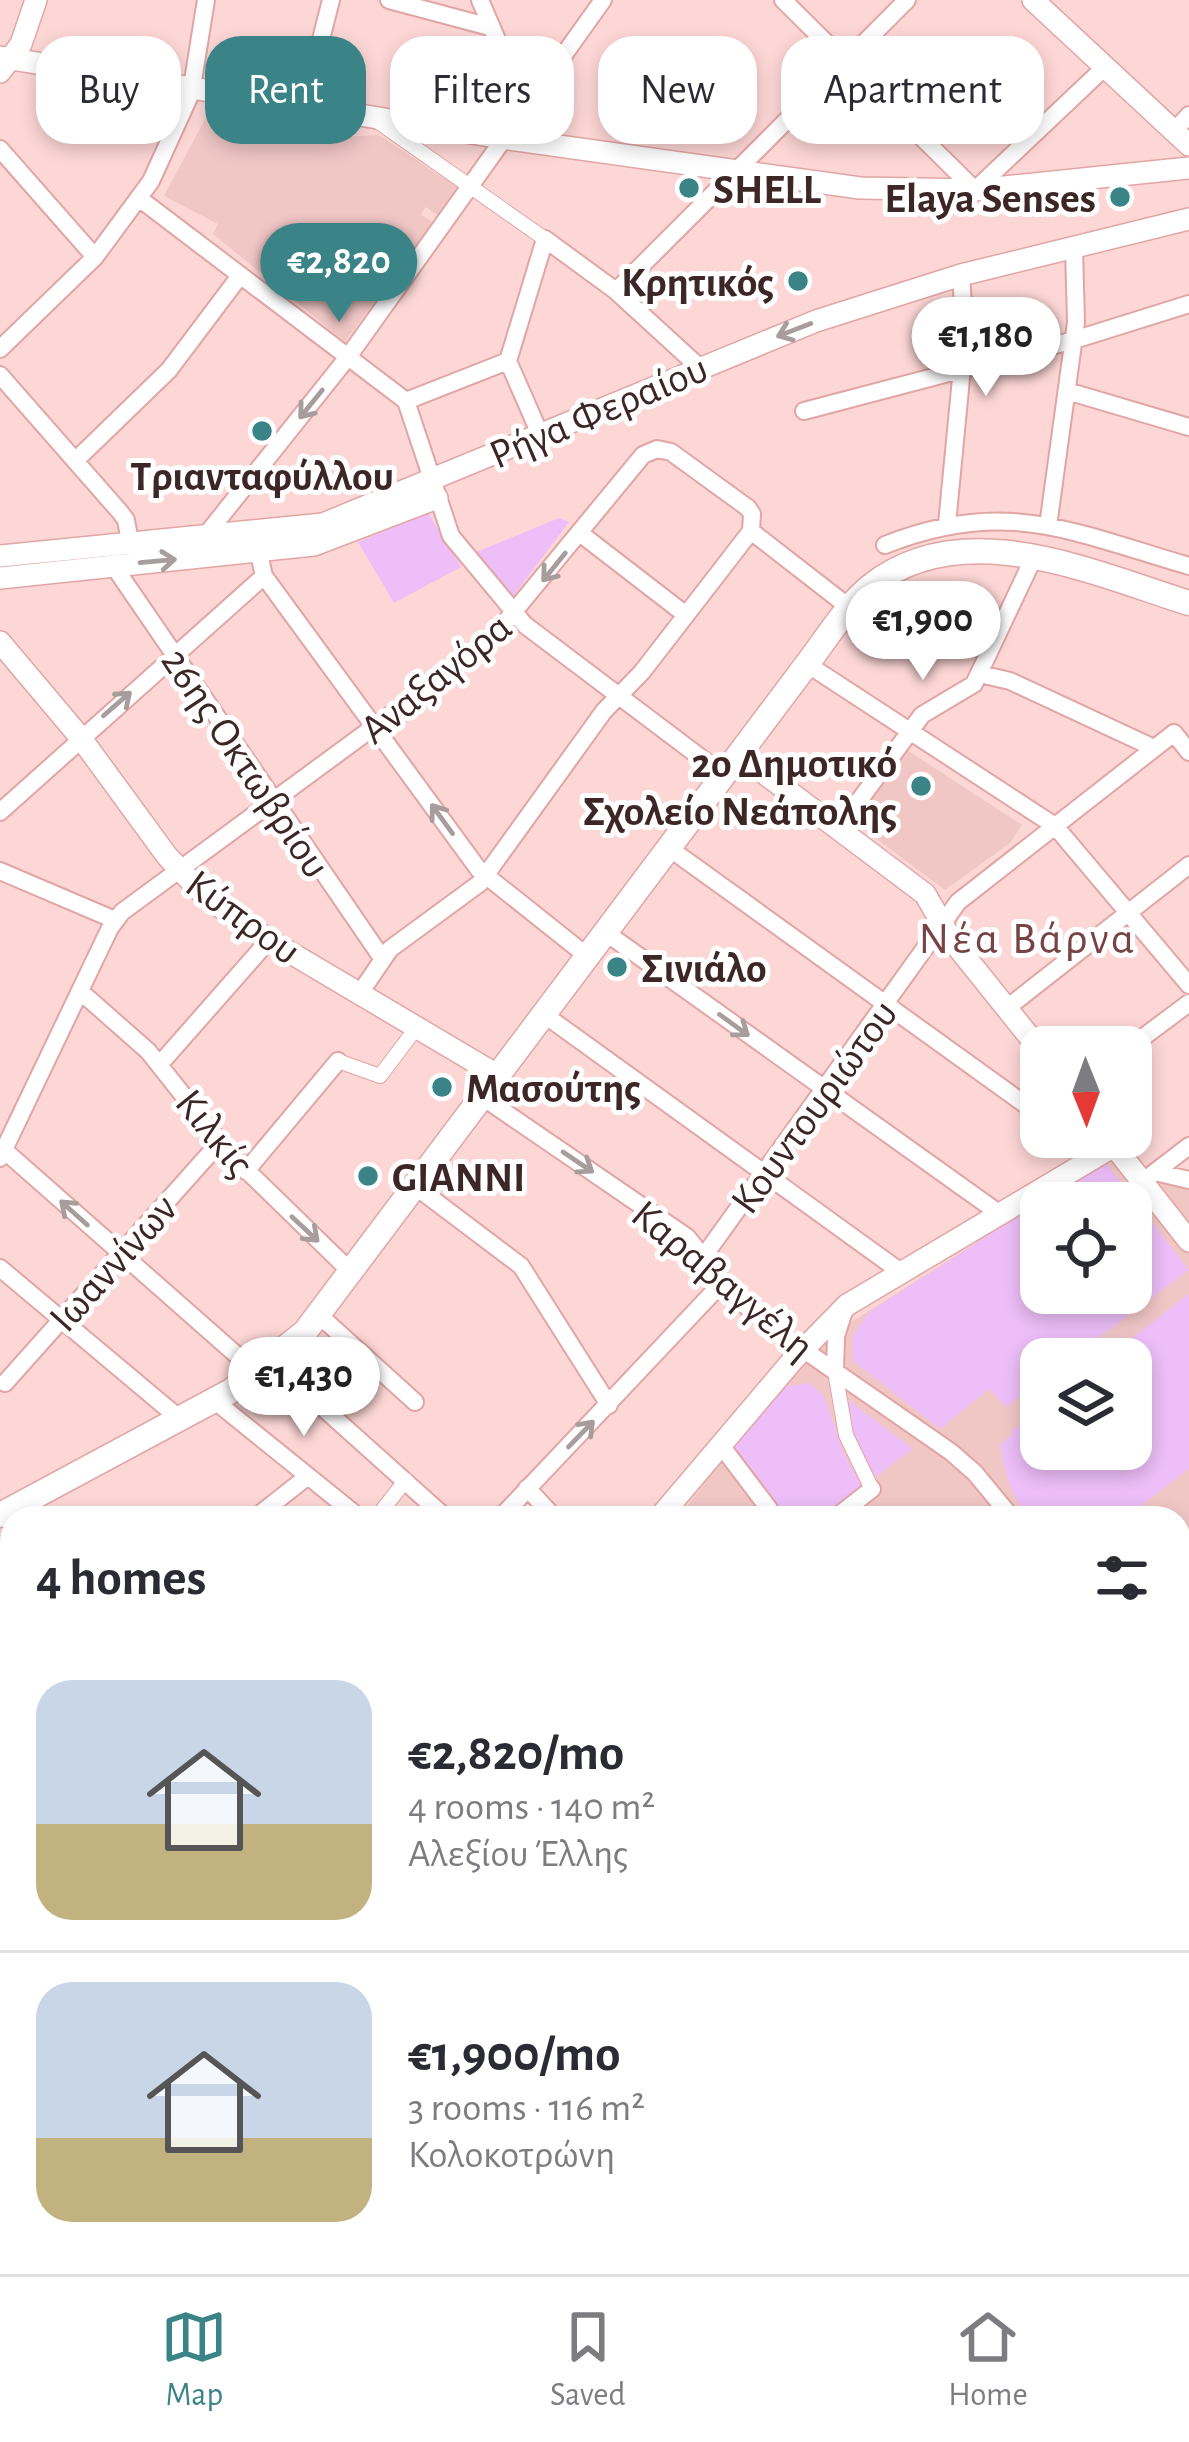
<!DOCTYPE html>
<meta charset="utf-8">
<style>
body{margin:0;font-family:"Alegreya Sans",sans-serif;background:#f7f7f7;color:#2b2b33;height:100vh;display:flex;flex-direction:column;font-size:45px;white-space:nowrap}
*{box-sizing:border-box;margin:0}
p{font-size:39px;color:#7c7c81}
.icon{flex:none;width:66px;height:66px;fill:none;stroke:currentColor;stroke-width:2;stroke-linecap:round;stroke-linejoin:round}
.map{position:relative;flex:1;overflow:hidden}
.side{position:absolute;left:0px;top:1506px;width:1191px;height:768px;display:flex;flex-direction:column;background:#fff;border-radius:36px 36px 0 0;box-shadow:0 6px 18px #0003}
.side>*{flex:none}
.banner{position:absolute;left:36px;top:36px;width:1119px;height:108px;display:flex;gap:24px}
.needle{width:78px;rotate:179deg}
.buttons{position:absolute;left:1020px;top:1026px;display:grid;gap:24px}
.buttons a{display:grid;place-items:center;width:132px;height:132px;border-radius:24px;background:#fff;box-shadow:0 6px 18px #0003;font-size:60px}
.price{position:absolute;translate:-50% -102px;padding:0 27px;border-radius:42px;background:#fff;color:#222;font-size:39px;line-height:78px;filter:drop-shadow(0 3px 6px #0008)}
.price::after{content:'';position:absolute;left:50%;top:72px;width:36px;height:27px;margin-left:-18px;background:inherit;clip-path:polygon(0 0,100% 0,50% 100%)}
.price.active{background:#3a8386;color:#fff}
ul{padding:0;list-style:none}
li{display:flex;align-items:center;gap:36px;height:300px;padding:0 36px}
li+li{border-top:3px solid #e1e1e2}
li span{display:grid;place-items:center;flex:none;width:336px;height:240px;border-radius:36px;color:#555}
li>.icon{margin-inline-start:auto}
span .icon{width:144px;height:144px;fill:#fffc;stroke-width:1}
li b{font-size:51px}
h2{display:flex;justify-content:space-between;align-items:center;height:144px;padding:0 36px;font-size:51px}
.pill{padding:0 42px;border-radius:36px;background:#fff;box-shadow:0 6px 18px #0003;font-size:42px;line-height:108px}
.pill.active{background:#3a8386;color:#fff}
.dock{display:flex;justify-content:space-around;align-items:center;height:168px;border-top:3px solid #e1e1e2;background:#fff;font-size:33px;color:#7c7c81}
.dock a{display:grid;justify-items:center;gap:6px}
.dock .active{color:#3a8386}
.map>svg:first-child{display:block}
</style>
<div class="map">
<svg width="1189" height="2274" viewBox="0 0 1189 2274">
<rect width="100%" height="100%" fill="#fdd7d6"/>
<path fill="#f1c7c6" fill-rule="evenodd" d="M216 108 337 126 340 137 379 135 457 187 437 215 426 207 423 211 421 215 433 222 345 342 213 234 218 224 164 196 206 117Z
M907 750 1022 825 1010 843 945 890 854 822Z
M1104 1161 1189 1187V2274H430L432 2262H1179V1518H678L733 1446 831 1335ZM1041 1203H1131V1293H1041ZM1041 1359H1131V1449H1041Z"/>
<path fill="#edbef8" fill-rule="evenodd" d="M428 513 461 567 394 603 358 542Z
M559 518 569 522 511 599 474 553Z
M1104 1161 1189 1270 1070 1359H1041V1381L1006 1407 989 1389 940 1429 853 1361 852 1337 869 1312ZM1041 1203H1131V1293H1041Z
M1189 1294V1469L1125 1518H1028C1010 1494 1006 1474 1000 1445L1012 1435 1011 1431 1041 1408V1449H1131V1359H1105Z
M810 1383 824 1396 844 1454 862 1487 822 1518H786L734 1446 782 1387Z
M844 1397 913 1449 874 1478 852 1433Z
M1189 1769V2038L1179 2025V1776Z
M1189 2225V2274H1101L1096 2262H1179V2226Z
M574 2262H757L756 2274H576Z"/>
<g fill="none" stroke-linecap="round" stroke-linejoin="round">
<defs>
<path id="pedestrian" d="M377 121 545 239
M338 1061 380 1076 417 1027
M835 1371 846 1435 872 1489
M376 1518 406 1480
M1179 1772 1189 1764"/>
<path id="minor" d="M389 0 490 27
M480 0 526 107
M783 0 975 190 1104 68
M304 106 331 0
M1174 131 1189 115
M0 149 95 257
M140 199 406 401 508 361 545 239 616 291 699 367
M616 291 907 0
M0 349 95 257 151 181 191 93 206 0
M508 361 540 434
M0 375 120 512 126 520 130 542
M1067 391 1189 427
M406 401 451 536 525 625 725 776
M804 411 1074 340 1189 304
M76 460 169 370 239 277
M947 524 965 337 961 275
M1048 526 1076 322 1074 249
M751 531 850 608
M581 534 686 615
M206 535 348 357 603 0
M256 540 264 576 479 870 587 956
M885 545C1006 497 1072 532 1189 566
M113 565 382 958
M807 664 1055 826 1189 985
M980 674 1010 681 1154 748
M0 812 264 576
M839 828 922 715 974 684 1034 557
M669 848 1041 1116
M0 871 115 920
M605 932 1000 1214
M81 992 148 1051 229 1153 351 1272
M360 993 390 949 480 883 604 711 642 672 751 531
M1007 1008 1189 865
M542 1013 901 1272
M1130 1047 1189 1003
M160 1064 269 940
M481 1096 687 1237 737 1299 784 1336 951 1452 975 1473 1012 1518
M4 1150 257 1373
M0 1158 110 928 122 912 488 643 643 455 657 449 671 452 748 508 752 514 751 531
M246 1171 338 1061
M1155 1172 1189 1146
M1142 1182 1155 1172 1189 1180
M415 1186 521 1266 609 1405
M704 1256 958 902 1174 733 1189 752
M0 1268 180 1419
M319 1315 415 1402
M272 1362 446 1518
M835 1371 836 1336 844 1311
M5 1383 220 1142
M215 1401 360 1518
M720 1444 776 1518
M527 1488 555 1518
M255 1518 308 1476
M500 1518 721 1284
M835 1518 872 1489
M1179 1684 1189 1679
M0 1727 12 1717
M0 1763 12 1773
M0 1849 12 1860
M0 1991 12 2000
M1179 2045 1189 2058
M0 2058 12 2042
M0 2106 12 2116
M0 2248 12 2231
M180 2262 194 2274
M386 2262 403 2274
M86 2274 95 2262"/>
<path id="tertiary" d="M1033 0 1189 145
M0 57 502 138 860 188 975 190 1189 168
M0 72 21 44 36 0
M0 556 323 524 816 321 961 275 1189 219
M0 578 314 545 437 498
M0 642 80 737 167 856 206 897 269 940 497 1075
M740 755 925 894 951 939 1041 1051
M1107 1137 1189 1241
M659 1518 793 1360 847 1305 1114 1146
M558 2262 560 2274"/>
<path id="secondary" d="M0 1515 231 1391 305 1332 807 664C827 638 845 607 871 586 963 513 1093 573 1189 603"/>
</defs>
<use href="#pedestrian" stroke="#e1a5a4" stroke-width="16"/>
<use href="#minor" stroke="#e1a5a4" stroke-width="20"/>
<use href="#tertiary" stroke="#e1a5a4" stroke-width="24"/>
<use href="#secondary" stroke="#e1a5a4" stroke-width="27"/>
<use href="#pedestrian" stroke="#fff" stroke-width="14"/>
<use href="#minor" stroke="#fff" stroke-width="16"/>
<use href="#tertiary" stroke="#fff" stroke-width="21"/>
<use href="#secondary" stroke="#fff" stroke-width="24"/>
</g>
<defs><path id="oneway-shaft" d="M-6 0H5M1.5-3L5.5 0L1.5 3" fill="none" stroke-width="1.6" stroke-linecap="round" stroke-linejoin="round" transform="scale(3)"/></defs>
<g stroke="#a89d9d">
<use href="#oneway-shaft" transform="translate(794 330) rotate(159)"/>
<use href="#oneway-shaft" transform="translate(311 404) rotate(129)"/>
<use href="#oneway-shaft" transform="translate(158 561) rotate(-5)"/>
<use href="#oneway-shaft" transform="translate(554 567) rotate(129)"/>
<use href="#oneway-shaft" transform="translate(117 704) rotate(-41)"/>
<use href="#oneway-shaft" transform="translate(442 819) rotate(-126)"/>
<use href="#oneway-shaft" transform="translate(734 1025) rotate(36)"/>
<use href="#oneway-shaft" transform="translate(578 1162) rotate(34)"/>
<use href="#oneway-shaft" transform="translate(74 1213) rotate(-138)"/>
<use href="#oneway-shaft" transform="translate(305 1229) rotate(43)"/>
<use href="#oneway-shaft" transform="translate(581 1434) rotate(-46)"/>
</g>
<g fill="#3a8386" stroke="#fff" stroke-width="4.5">
<circle cx="689" cy="188" r="12"/>
<circle cx="1120" cy="197" r="12"/>
<circle cx="798" cy="281" r="12"/>
<circle cx="262" cy="431" r="12"/>
<circle cx="921" cy="786" r="12"/>
<circle cx="617" cy="967" r="12"/>
<circle cx="442" cy="1087" r="12"/>
<circle cx="368" cy="1176" r="12"/>
</g>
<g text-anchor="middle" stroke-width="10" stroke-linejoin="round" paint-order="stroke">
<g font-size="42" font-weight="bold" fill="#3d2626" stroke="#fff" text-anchor="start">
<text x="713" y="203">SHELL</text>
<text x="1096" y="212" text-anchor="end">Elaya Senses</text>
<text x="774" y="296" text-anchor="end">Κρητικός</text>
<text x="262" y="490" text-anchor="middle">Τριανταφύλλου</text>
<text x="897" y="777" text-anchor="end">2ο Δημοτικό<tspan x="897" dy="48">Σχολείο Νεάπολης</tspan></text>
<text x="641" y="982">Σινιάλο</text>
<text x="466" y="1102">Μασούτης</text>
<text x="392" y="1191">GIANNI</text>
</g>
<g font-size="42" fill="#3d2626" stroke="#fff">
<text transform="translate(598 410) rotate(-23)" y="15">Ρήγα Φεραίου</text>
<text transform="translate(435 677) rotate(-39)" y="15">Αναξαγόρα</text>
<text transform="translate(247 762) rotate(56)" y="15">26ης Οκτωβρίου</text>
<text transform="translate(244 916) rotate(36)" y="15">Κύπρου</text>
<text transform="translate(813 1106) rotate(-54)" y="15">Κουντουριώτου</text>
<text transform="translate(216 1132) rotate(51)" y="15">Κιλκίς</text>
<text transform="translate(112 1262) rotate(-48)" y="15">Ιωαννίνων</text>
<text transform="translate(724 1279) rotate(40)" y="15">Καραβαγγέλη</text>
</g>
<g font-size="45" letter-spacing="3" fill="#774344" stroke="#fff">
<text x="1028" y="953">Νέα Βάρνα</text>
</g>
</g>
</svg>
<div class="buttons">
<a><svg class="needle" viewBox="-14 -14 28 28"><path d="M0-13l5 13h-10z" fill="#e53935"/><path d="M0 13l5-13h-10z" fill="#7c7c81"/></svg></a>
<a><svg class="icon" aria-label="locate" viewBox="0 0 24 24"><circle cx="12" cy="12" r="6"/><path d="M12 2v4M12 18v4M2 12h4M18 12h4"/></svg></a>
<a><svg class="icon" aria-label="layers" viewBox="0 0 24 24"><path d="M12 4l9 5-9 5-9-5zM3 14l9 5 9-5"/></svg></a>
</div>
<b class="price active" style="left:339px;top:325px">€2,820</b>
<b class="price" style="left:986px;top:399px">€1,180</b>
<b class="price" style="left:923px;top:683px">€1,900</b>
<b class="price" style="left:304px;top:1439px">€1,430</b>
<div class="banner">
<a class="pill">Buy</a>
<a class="pill active">Rent</a>
<a class="pill">Filters</a>
<a class="pill">New</a>
<a class="pill">Apartment</a>
</div>
<section class="side">
<h2>4 homes<svg class="icon" aria-label="filters" viewBox="0 0 24 24"><path d="M4 7h16M4 17h16"/><circle cx="9" cy="7" r="2"/><circle cx="15" cy="17" r="2"/></svg></h2>
<ul>
<li><span style="background:linear-gradient(#c9d6e8 60%,#c2b280 0)"><svg class="icon" aria-label="home" viewBox="0 0 24 24"><path d="M3 11l9-7 9 7M6 9v11h12V9"/></svg></span><div><b>€2,820/mo</b><p>4 rooms · 140 m²</p><p>Αλεξίου Έλλης</p></div></li>
<li><span style="background:linear-gradient(#c9d6e8 65%,#c2b280 0)"><svg class="icon" aria-label="home" viewBox="0 0 24 24"><path d="M3 11l9-7 9 7M6 9v11h12V9"/></svg></span><div><b>€1,900/mo</b><p>3 rooms · 116 m²</p><p>Κολοκοτρώνη</p></div></li>
</ul>
</section>
</div>
<nav class="dock">
<a class="active"><svg class="icon" aria-label="map" viewBox="0 0 24 24"><path d="M3 6l6-2 6 2 6-2v14l-6 2-6-2-6 2zM9 4v14M15 6v14"/></svg>Map</a>
<a><svg class="icon" aria-label="saved" viewBox="0 0 24 24"><path d="M7 4h10v16l-5-4-5 4z"/></svg>Saved</a>
<a><svg class="icon" aria-label="home" viewBox="0 0 24 24"><path d="M3 11l9-7 9 7M6 9v11h12V9"/></svg>Home</a>
</nav>
